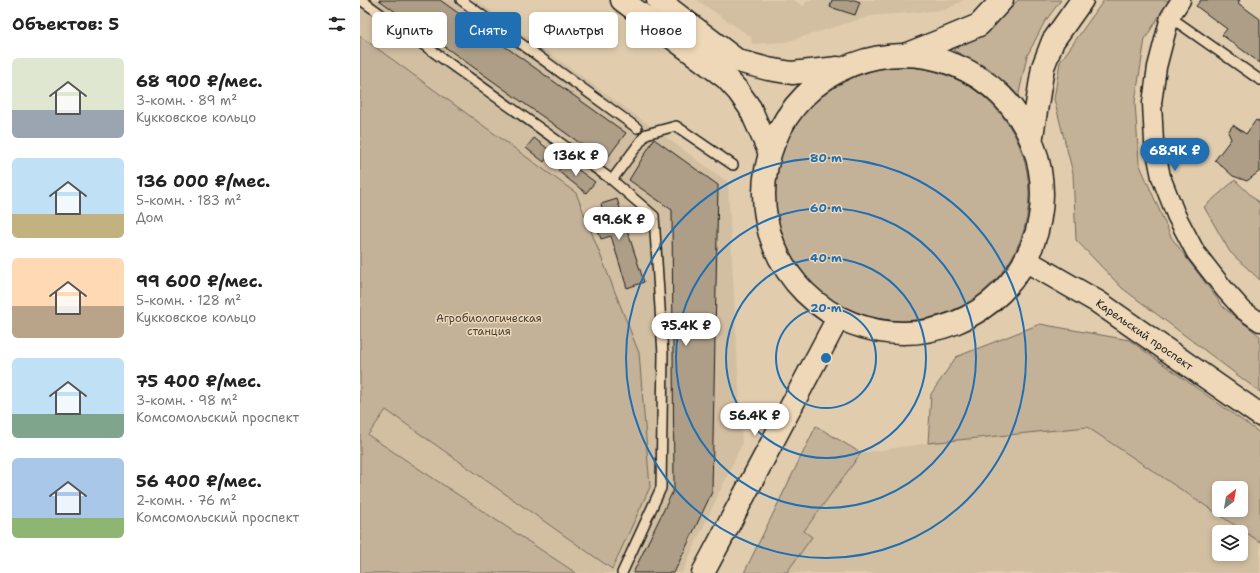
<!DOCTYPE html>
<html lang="ru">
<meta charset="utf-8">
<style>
body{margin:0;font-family:"Shantell Sans",sans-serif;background:#f2f2f2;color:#222;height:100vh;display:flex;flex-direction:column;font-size:15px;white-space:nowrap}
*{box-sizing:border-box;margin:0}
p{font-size:13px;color:#767676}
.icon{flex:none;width:22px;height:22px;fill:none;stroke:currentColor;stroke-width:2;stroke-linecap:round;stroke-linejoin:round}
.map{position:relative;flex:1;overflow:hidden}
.side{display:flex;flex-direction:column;background:#fff;width:360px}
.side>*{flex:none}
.guide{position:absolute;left:12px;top:12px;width:380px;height:36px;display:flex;gap:8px}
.needle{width:26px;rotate:31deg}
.buttons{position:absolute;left:852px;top:481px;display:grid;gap:8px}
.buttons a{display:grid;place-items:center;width:36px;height:36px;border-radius:6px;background:#fff;box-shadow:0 2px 6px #0003;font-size:20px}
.price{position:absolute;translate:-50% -34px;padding:0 9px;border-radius:14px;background:#fff;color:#222;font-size:13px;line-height:26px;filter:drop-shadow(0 1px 2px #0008)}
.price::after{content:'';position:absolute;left:50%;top:24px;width:12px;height:9px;margin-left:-6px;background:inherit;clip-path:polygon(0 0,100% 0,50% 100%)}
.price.selected{background:#1f6fb2;color:#fff}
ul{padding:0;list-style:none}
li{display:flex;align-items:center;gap:12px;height:100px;padding:0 12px}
li span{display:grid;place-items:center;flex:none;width:112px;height:80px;border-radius:6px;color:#555}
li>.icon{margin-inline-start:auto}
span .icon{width:48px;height:48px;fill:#fffc;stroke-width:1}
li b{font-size:17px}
h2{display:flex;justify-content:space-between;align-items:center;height:48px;padding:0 12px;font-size:17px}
.chip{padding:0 14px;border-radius:6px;background:#fff;box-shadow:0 2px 6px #0003;font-size:14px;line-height:36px}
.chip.selected{background:#1f6fb2;color:#fff}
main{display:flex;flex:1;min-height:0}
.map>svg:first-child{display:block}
</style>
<main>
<section class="side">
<h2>Объектов: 5<svg class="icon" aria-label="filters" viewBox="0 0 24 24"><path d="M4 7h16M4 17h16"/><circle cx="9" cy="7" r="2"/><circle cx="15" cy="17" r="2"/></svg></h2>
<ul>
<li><span style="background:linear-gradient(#dfe7d0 65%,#9aa5b1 0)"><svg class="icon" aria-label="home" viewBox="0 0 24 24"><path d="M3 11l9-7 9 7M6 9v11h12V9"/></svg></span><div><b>68 900 ₽/мес.</b><p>3-комн. · 89 m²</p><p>Кукковское кольцо</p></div></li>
<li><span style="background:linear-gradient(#bfe0f5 70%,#c2b280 0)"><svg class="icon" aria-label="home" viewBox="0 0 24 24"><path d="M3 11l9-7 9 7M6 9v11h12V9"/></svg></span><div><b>136 000 ₽/мес.</b><p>5-комн. · 183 m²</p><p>Дом</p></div></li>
<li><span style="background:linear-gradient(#ffd9b3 60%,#b9a48a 0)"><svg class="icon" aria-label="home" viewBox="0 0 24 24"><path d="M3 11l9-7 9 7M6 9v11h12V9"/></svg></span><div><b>99 600 ₽/мес.</b><p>5-комн. · 128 m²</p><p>Кукковское кольцо</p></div></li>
<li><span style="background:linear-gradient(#bfe0f5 70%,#7fa58c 0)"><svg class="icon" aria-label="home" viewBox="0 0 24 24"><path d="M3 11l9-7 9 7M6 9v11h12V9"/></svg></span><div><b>75 400 ₽/мес.</b><p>3-комн. · 98 m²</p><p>Комсомольский проспект</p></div></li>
<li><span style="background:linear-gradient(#a9c7e8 75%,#8fb573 0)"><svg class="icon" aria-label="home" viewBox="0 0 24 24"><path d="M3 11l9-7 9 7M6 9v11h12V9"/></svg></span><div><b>56 400 ₽/мес.</b><p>2-комн. · 76 m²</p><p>Комсомольский проспект</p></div></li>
</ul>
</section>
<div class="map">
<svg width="900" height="573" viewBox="0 0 900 573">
<rect width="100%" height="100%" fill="#e1cdae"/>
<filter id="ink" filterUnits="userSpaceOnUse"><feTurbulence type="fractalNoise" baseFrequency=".025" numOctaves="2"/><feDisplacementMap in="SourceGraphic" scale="8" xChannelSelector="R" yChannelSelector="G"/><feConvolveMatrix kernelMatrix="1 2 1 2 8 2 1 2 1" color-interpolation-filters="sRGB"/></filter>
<g filter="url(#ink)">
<path fill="#d2bfa2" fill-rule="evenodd" d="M0 0H116L368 182 382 444 322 573H216L8 435 26 410 252 569 216 193 0 36Z
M337 0H434L443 6 448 0H604L585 10 511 16 425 42 392 44 391 37Z
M456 426 501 453 568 443 727 427 900 542V573H384ZM859 532H881V554H859Z"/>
<path fill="#c4b298" stroke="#70675a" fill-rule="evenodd" d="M658 0H701L684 23 667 56 658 98 630 69 593 50 627 32Z
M744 0H809L785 39 775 102 779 163 811 237 864 308 900 336V392L762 288 716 240 713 173 694 99 700 62Z
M0 36 216 193 279 353 290 487 252 569 26 410 8 435 216 573H0Z
M415 194a127 127 0 1 1 254 0a127 127 0 1 1-254 0Z
M875 180 900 204V280L870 252 844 207Z
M680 324 769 340 900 433V542L727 427 568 443 571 394 596 357ZM859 488H881V510H859Z
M456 426 501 453 444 531 452 537 427 572 384 573Z"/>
<path fill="#ae9e87" stroke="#1c1c1c" d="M19 0H80L266 133 245 161Z
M472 0H495L500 2 495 15 470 7Z
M841 0H880L878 3 900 19V63L862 35 867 29 836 6Z
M896 120 900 122V171L887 181 873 176 855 160 871 139 868 132 873 125 886 134Z
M174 138 192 152 184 162 166 148Z
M294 139 358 185 352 492 314 573H273L314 489 312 210 269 180Z
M206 161 235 182 226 193 198 171Z
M257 199 284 282 267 288 251 236 241 239 233 216 244 213 241 204Z"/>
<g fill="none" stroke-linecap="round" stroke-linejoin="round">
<defs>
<path id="lane" d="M1 0 252 180 286 134 316 126 373 165
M101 0 277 128
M810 17 900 80
M252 180 294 216 303 354 301 488 262 573"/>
<path id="street" d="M821 0 810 17 797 67 792 103 794 142 801 177 816 215 836 253 865 290 883 310 900 322"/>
<path id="secondary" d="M343 573 478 318"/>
<g id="primary">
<path d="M262 0 366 78 378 91 390 108 409 151"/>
<path d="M298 0 378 61 408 69 432 73 478 68"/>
<path d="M547 54 590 37 619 25 642 0"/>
<circle cx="543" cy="194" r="139"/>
<path d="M672 136 683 67 693 41 722 0"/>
<path id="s1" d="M665 260 738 302 900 415"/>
</g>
</defs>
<use href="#lane" stroke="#1c1c1c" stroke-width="12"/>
<use href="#street" stroke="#1c1c1c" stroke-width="21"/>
<use href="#secondary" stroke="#1c1c1c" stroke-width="25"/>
<use href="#primary" stroke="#1c1c1c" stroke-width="25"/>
<use href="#lane" stroke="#eed8b7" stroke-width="9"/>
<use href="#street" stroke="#eed8b7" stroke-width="18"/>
<use href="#secondary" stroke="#eed8b7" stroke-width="22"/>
<use href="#primary" stroke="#eed8b7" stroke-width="22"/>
</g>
</g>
<g fill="none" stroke="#1f6fb2" stroke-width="2">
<circle cx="466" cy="358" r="50"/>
<circle cx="466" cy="358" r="100"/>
<circle cx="466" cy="358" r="150"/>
<circle cx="466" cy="358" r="200"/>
</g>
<g text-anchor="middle" stroke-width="3" stroke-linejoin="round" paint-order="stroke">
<g font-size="11" fill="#46423b" stroke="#eed8b7">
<text x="129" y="322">Агробиологическая<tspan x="129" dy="13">станция</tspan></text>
</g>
<g font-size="11" fill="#1c1c1c" stroke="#eed8b7">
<text dy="4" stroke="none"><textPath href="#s1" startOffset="141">Карельский проспект</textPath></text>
</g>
</g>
<circle cx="466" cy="358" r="6" fill="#1f6fb2" stroke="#eed8b7" stroke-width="2"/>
<g font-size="12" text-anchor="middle" font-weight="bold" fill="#1f6fb2" stroke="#eed8b7" stroke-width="3" stroke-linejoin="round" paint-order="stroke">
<text x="466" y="162">80 m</text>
<text x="466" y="212">60 m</text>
<text x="466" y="262">40 m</text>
<text x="466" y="312">20 m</text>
</g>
</svg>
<div class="buttons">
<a><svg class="needle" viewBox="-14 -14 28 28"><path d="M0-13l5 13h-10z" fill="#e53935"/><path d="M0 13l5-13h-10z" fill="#767676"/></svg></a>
<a><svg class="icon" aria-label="layers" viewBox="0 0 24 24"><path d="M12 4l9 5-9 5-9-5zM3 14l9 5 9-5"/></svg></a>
</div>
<b class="price selected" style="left:815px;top:172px">68.9K ₽</b>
<b class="price" style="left:216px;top:177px">136K ₽</b>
<b class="price" style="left:259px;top:241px">99.6K ₽</b>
<b class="price" style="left:326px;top:347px">75.4K ₽</b>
<b class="price" style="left:395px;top:437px">56.4K ₽</b>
<div class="guide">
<a class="chip">Купить</a>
<a class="chip selected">Снять</a>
<a class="chip">Фильтры</a>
<a class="chip">Новое</a>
</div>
</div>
</main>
